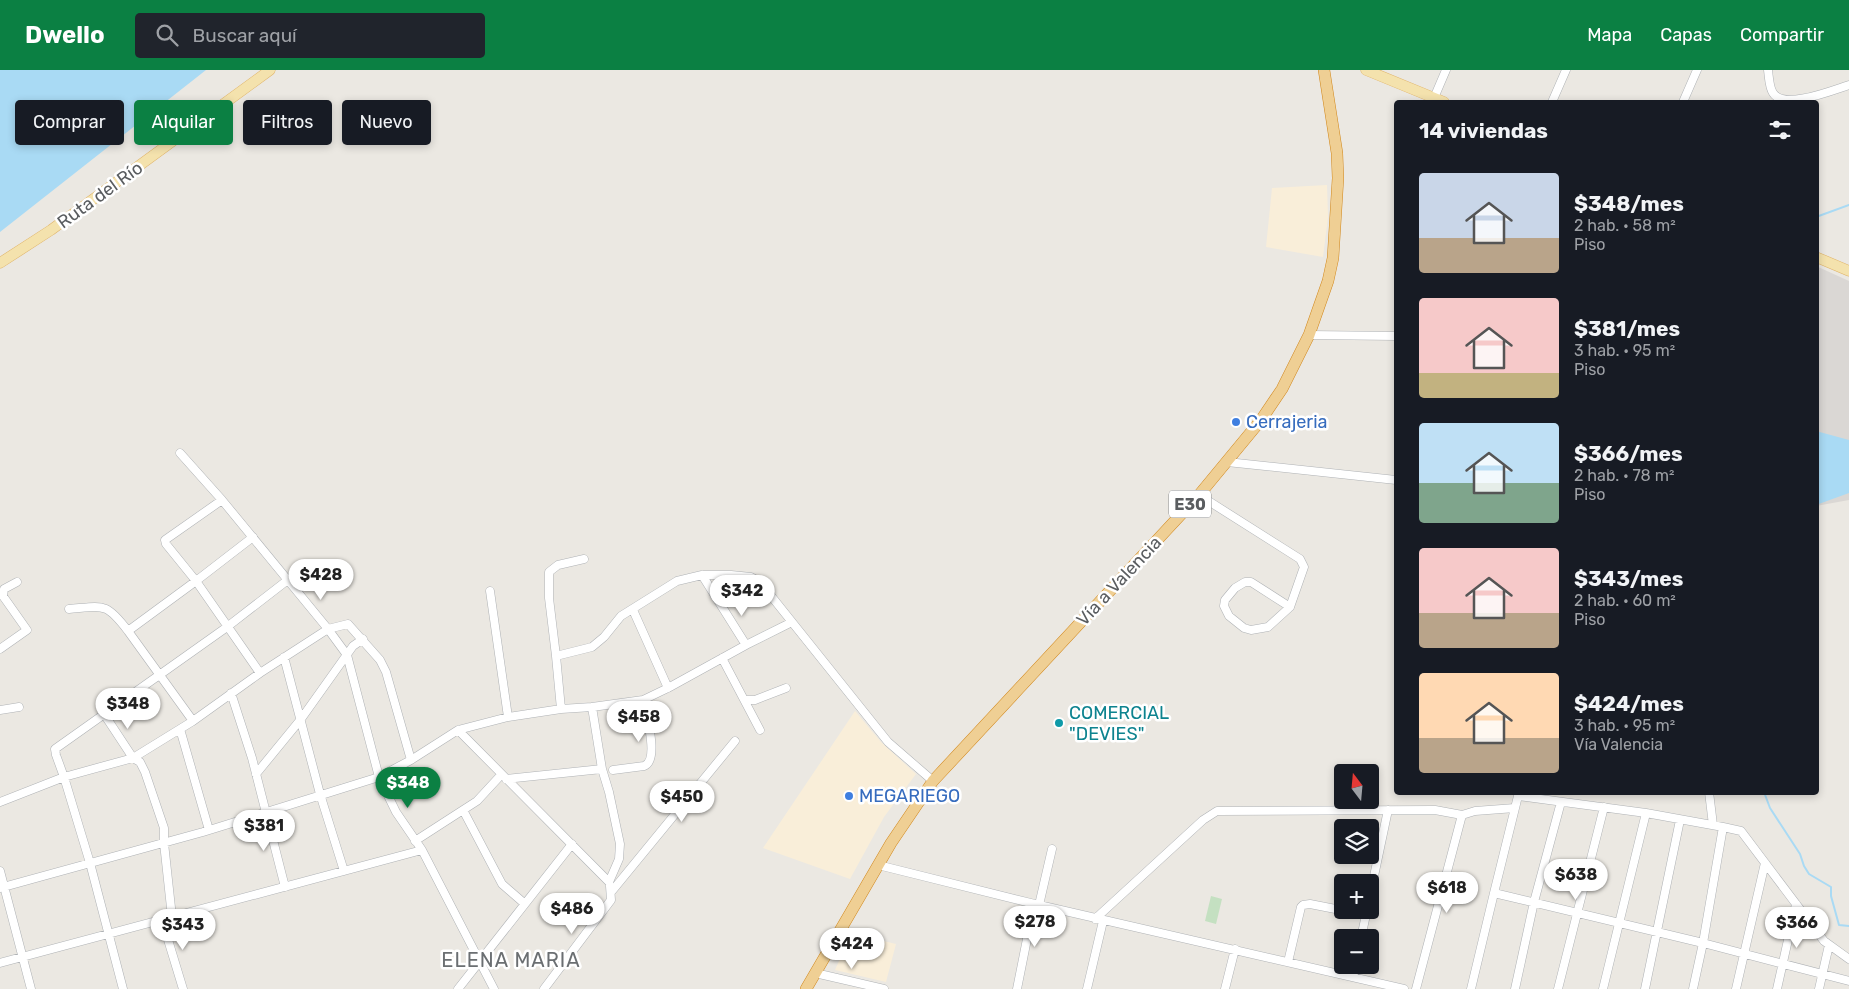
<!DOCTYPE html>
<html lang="es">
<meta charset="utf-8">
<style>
body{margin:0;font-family:Rubik,sans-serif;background:#20242c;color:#f1f3f6;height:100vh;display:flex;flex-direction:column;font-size:19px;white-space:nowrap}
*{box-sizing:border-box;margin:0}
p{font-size:16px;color:#9ea1a6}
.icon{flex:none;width:28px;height:28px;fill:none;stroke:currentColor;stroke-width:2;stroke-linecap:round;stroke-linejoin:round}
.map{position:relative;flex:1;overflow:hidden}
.sheet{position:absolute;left:1394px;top:30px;width:425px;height:695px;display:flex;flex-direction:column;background:#171b24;border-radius:5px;box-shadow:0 2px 8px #0003}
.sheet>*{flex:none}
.banner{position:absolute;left:15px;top:30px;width:475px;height:45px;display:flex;gap:10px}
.needle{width:32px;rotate:344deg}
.buttons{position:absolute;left:1334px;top:694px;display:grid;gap:10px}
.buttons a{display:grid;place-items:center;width:45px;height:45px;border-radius:5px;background:#171b24;box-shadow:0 2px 8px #0003;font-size:25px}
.price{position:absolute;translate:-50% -42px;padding:0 11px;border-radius:18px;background:#fff;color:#222;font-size:16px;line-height:32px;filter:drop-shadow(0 1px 2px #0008)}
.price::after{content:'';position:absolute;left:50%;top:30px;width:15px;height:11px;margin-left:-8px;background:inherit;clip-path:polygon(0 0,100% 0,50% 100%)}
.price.on{background:#0b8043;color:#fff}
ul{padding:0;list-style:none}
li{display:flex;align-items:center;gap:15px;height:125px;padding:0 25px}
li span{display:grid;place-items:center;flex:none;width:140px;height:100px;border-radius:5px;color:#555}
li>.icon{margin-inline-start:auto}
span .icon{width:60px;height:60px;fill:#fffc;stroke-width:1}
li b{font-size:21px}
h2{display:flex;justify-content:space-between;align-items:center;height:60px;padding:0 25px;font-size:21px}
.chip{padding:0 18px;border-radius:5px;background:#171b24;box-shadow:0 2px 8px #0003;font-size:18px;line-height:45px}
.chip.on{background:#0b8043;color:#fff}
header{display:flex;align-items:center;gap:30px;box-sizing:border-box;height:70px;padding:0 25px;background:#0b8043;color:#fff}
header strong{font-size:24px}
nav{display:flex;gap:28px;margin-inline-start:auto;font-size:18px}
.search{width:350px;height:45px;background:#20242c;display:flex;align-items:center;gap:12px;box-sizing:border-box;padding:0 18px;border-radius:5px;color:#9ea1a6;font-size:19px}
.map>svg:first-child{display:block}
</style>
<header>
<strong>Dwello</strong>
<div class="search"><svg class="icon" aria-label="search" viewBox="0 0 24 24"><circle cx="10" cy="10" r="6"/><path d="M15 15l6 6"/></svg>Buscar aquí</div>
<nav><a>Mapa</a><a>Capas</a><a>Compartir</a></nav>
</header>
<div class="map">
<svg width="1849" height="919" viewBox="0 0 1849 919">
<rect width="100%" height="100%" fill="#ebe8e2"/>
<path fill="#f9eed9" d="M1327 115 1328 147 1323 187 1266 177 1272 118Z
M855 641 881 672 916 704 884 747 850 809 763 778Z
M851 863 896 874 886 912 835 900Z"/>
<path fill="#dad7d4" d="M1816 196 1849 211V430L1816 436Z"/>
<path fill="#c4e0c1" d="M1211 826 1222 829 1216 854 1205 851Z"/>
<path fill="#a9daf4" d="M0 0H206L0 162Z
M1816 361 1849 370V423L1816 435Z"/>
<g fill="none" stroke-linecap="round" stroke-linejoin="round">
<path stroke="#a9daf4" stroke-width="2" d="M1816 147 1849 135
M1764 722 1770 738 1800 784 1804 796 1809 804 1831 817V826L1839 855 1849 856"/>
<defs>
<path id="minor" d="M1768 0C1769 7 1769 17 1773 23 1784 40 1833 20 1849 15
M1434 28 1446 0
M1552 32 1566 0
M1683 32 1697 0
M1309 265 1396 266
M180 383 222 430 328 559 348 554 380 590 386 602 411 690
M1227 392 1396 410
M1199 425 1300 489 1304 497 1290 537 1268 557 1251 560 1244 558 1229 546 1224 536 1225 530 1235 518 1245 512H1251L1290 537
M222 430 165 470 166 474 196 511 253 467
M584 489 558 495 549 502V528L556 586 592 577 604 567 621 546 677 511 702 505H731L751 507 760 512 888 672 933 711
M702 505 746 575 792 552
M490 521 508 647
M69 539C104 536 106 532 128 561L196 511 260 603
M633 540 668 618 746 575
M128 561 193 651
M0 579 27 560 3 526 4 519 17 512
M556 586 561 639
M284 587 320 724 344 801
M722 588 760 660
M231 623 252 688 285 817
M745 630H755L786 618
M592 637 602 699 609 722 620 774 619 789 609 812 458 660 508 647 561 639 592 637 643 630 668 618
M0 640 19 637
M104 644 133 688 140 692 145 702 164 758V773L172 847
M180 659 209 760
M613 700 644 696C660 690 646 644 643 630
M256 704 301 649 353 576 363 569
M506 709 602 699
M1709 722 1713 755
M0 732 64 707 133 688 193 651 260 603 328 559 347 585 379 707 396 742 422 780 494 919
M463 740 477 731 501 705
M1723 757 1741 761 1824 871 1849 889
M415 771 463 740 502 814 525 834
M878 795 1039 835 1052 779
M0 801 31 919
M0 818 203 762 379 707 411 690 458 660
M612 821 735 671
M1494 823 1518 726 1646 743 1723 757 1703 873 1849 911
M1370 825 1388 740
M1039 835 1404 919
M1095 849 1203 750 1217 741 1435 740 1462 745 1475 741 1515 738
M162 850 183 919
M1361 868 1367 840
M1288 892 1301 837 1303 835 1310 834 1366 845
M0 893 422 780
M815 903 884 919
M1353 907 1356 895
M123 919 90 793 64 707 56 685 55 679 227 557 289 509
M458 919 572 774
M544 919 611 830 610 816
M1017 919 1034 834
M1087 919 1103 851
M1225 919 1235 879
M1416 919 1462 745
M1471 919 1494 823 1703 873 1693 919
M1515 919 1534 832 1561 732
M1558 919 1604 737
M1603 919 1646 743
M1645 919 1680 750
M1736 919 1765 793
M1777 919 1796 834
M1819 919 1829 875"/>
<path id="major" d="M1366 0 1444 32
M1816 187 1849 201
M0 193 51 160 270 0"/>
<path id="highway" d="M806 919 891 773 933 711 1199 425 1261 350 1282 319 1309 265 1328 211 1333 188 1338 108 1337 83 1324 0"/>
</defs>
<use href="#minor" stroke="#afb2b5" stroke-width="9"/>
<use href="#major" stroke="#dfb266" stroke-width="11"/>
<use href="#highway" stroke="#d1871b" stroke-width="12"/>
<use href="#minor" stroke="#fff" stroke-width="8"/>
<use href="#major" stroke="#f4e2ad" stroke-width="10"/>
<use href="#highway" stroke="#efcf94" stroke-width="11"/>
</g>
<g fill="#3f7fe0" stroke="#fff" stroke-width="2">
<circle cx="1236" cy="352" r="5"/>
<circle cx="849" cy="726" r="5"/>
</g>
<circle fill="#0f9aa8" stroke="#fff" stroke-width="2" cx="1059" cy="653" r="5"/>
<g text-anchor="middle" stroke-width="5" stroke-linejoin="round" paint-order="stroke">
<rect fill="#fff" stroke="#8c8e90" stroke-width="1" x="1169" y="420.5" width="42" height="27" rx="4"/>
<g font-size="16" font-weight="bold" fill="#5a5d60">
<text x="1190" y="440">E30</text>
</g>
<g font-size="18" fill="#5a5d60" stroke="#fff">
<text transform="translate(100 125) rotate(-36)" y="6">Ruta del Río</text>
<text transform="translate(1119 511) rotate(-47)" y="6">Vía a Valencia</text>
</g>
<g font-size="18" fill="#366cbe" stroke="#fff" text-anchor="start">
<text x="1246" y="358">Cerrajeria</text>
<text x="859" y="732">MEGARIEGO</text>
</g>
<g font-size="18" fill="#0d838f" stroke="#fff" text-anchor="start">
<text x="1069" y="649">COMERCIAL<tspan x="1069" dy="21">"DEVIES"</tspan></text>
</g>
<g font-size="20" letter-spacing="1" fill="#6b6f72" stroke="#fff">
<text x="511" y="897">ELENA MARIA</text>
</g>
</g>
</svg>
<div class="buttons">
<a><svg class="needle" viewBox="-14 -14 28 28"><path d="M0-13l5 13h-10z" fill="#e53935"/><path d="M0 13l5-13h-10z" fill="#9ea1a6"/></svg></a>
<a><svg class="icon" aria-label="layers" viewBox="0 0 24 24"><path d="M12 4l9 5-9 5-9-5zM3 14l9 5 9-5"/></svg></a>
<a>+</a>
<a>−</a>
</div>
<b class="price" style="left:321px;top:531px">$428</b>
<b class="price" style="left:742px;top:547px">$342</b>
<b class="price" style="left:128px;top:660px">$348</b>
<b class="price" style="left:639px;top:673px">$458</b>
<b class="price on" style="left:408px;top:739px">$348</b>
<b class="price" style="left:682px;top:753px">$450</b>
<b class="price" style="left:264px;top:782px">$381</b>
<b class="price" style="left:1576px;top:831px">$638</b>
<b class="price" style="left:1447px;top:844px">$618</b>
<b class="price" style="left:572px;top:865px">$486</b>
<b class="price" style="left:1035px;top:878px">$278</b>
<b class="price" style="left:1797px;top:879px">$366</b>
<b class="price" style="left:183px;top:881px">$343</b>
<b class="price" style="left:852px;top:900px">$424</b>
<div class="banner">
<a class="chip">Comprar</a>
<a class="chip on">Alquilar</a>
<a class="chip">Filtros</a>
<a class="chip">Nuevo</a>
</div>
<section class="sheet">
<h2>14 viviendas<svg class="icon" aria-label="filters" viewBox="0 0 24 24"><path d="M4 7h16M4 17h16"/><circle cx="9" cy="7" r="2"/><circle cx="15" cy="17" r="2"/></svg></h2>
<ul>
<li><span style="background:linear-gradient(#c9d6e8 65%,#b9a48a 0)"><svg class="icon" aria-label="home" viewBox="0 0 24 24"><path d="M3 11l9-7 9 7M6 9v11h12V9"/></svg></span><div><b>$348/mes</b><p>2 hab. · 58 m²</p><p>Piso</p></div></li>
<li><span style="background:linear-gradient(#f6c9c9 75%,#c2b280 0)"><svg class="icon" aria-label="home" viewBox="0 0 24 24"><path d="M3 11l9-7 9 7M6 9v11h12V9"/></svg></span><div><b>$381/mes</b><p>3 hab. · 95 m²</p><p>Piso</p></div></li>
<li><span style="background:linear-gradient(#bfe0f5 60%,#7fa58c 0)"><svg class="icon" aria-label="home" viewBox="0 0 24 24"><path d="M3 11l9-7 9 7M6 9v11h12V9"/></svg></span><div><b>$366/mes</b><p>2 hab. · 78 m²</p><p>Piso</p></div></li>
<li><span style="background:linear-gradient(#f6c9c9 65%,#b9a48a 0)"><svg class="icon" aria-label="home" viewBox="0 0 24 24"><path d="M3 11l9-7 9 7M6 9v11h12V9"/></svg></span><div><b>$343/mes</b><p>2 hab. · 60 m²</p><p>Piso</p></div></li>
<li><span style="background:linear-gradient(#ffd9b3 65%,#b9a48a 0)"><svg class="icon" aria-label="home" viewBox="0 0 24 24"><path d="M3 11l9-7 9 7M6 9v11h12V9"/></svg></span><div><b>$424/mes</b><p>3 hab. · 95 m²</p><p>Vía Valencia</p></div></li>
</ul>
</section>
</div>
